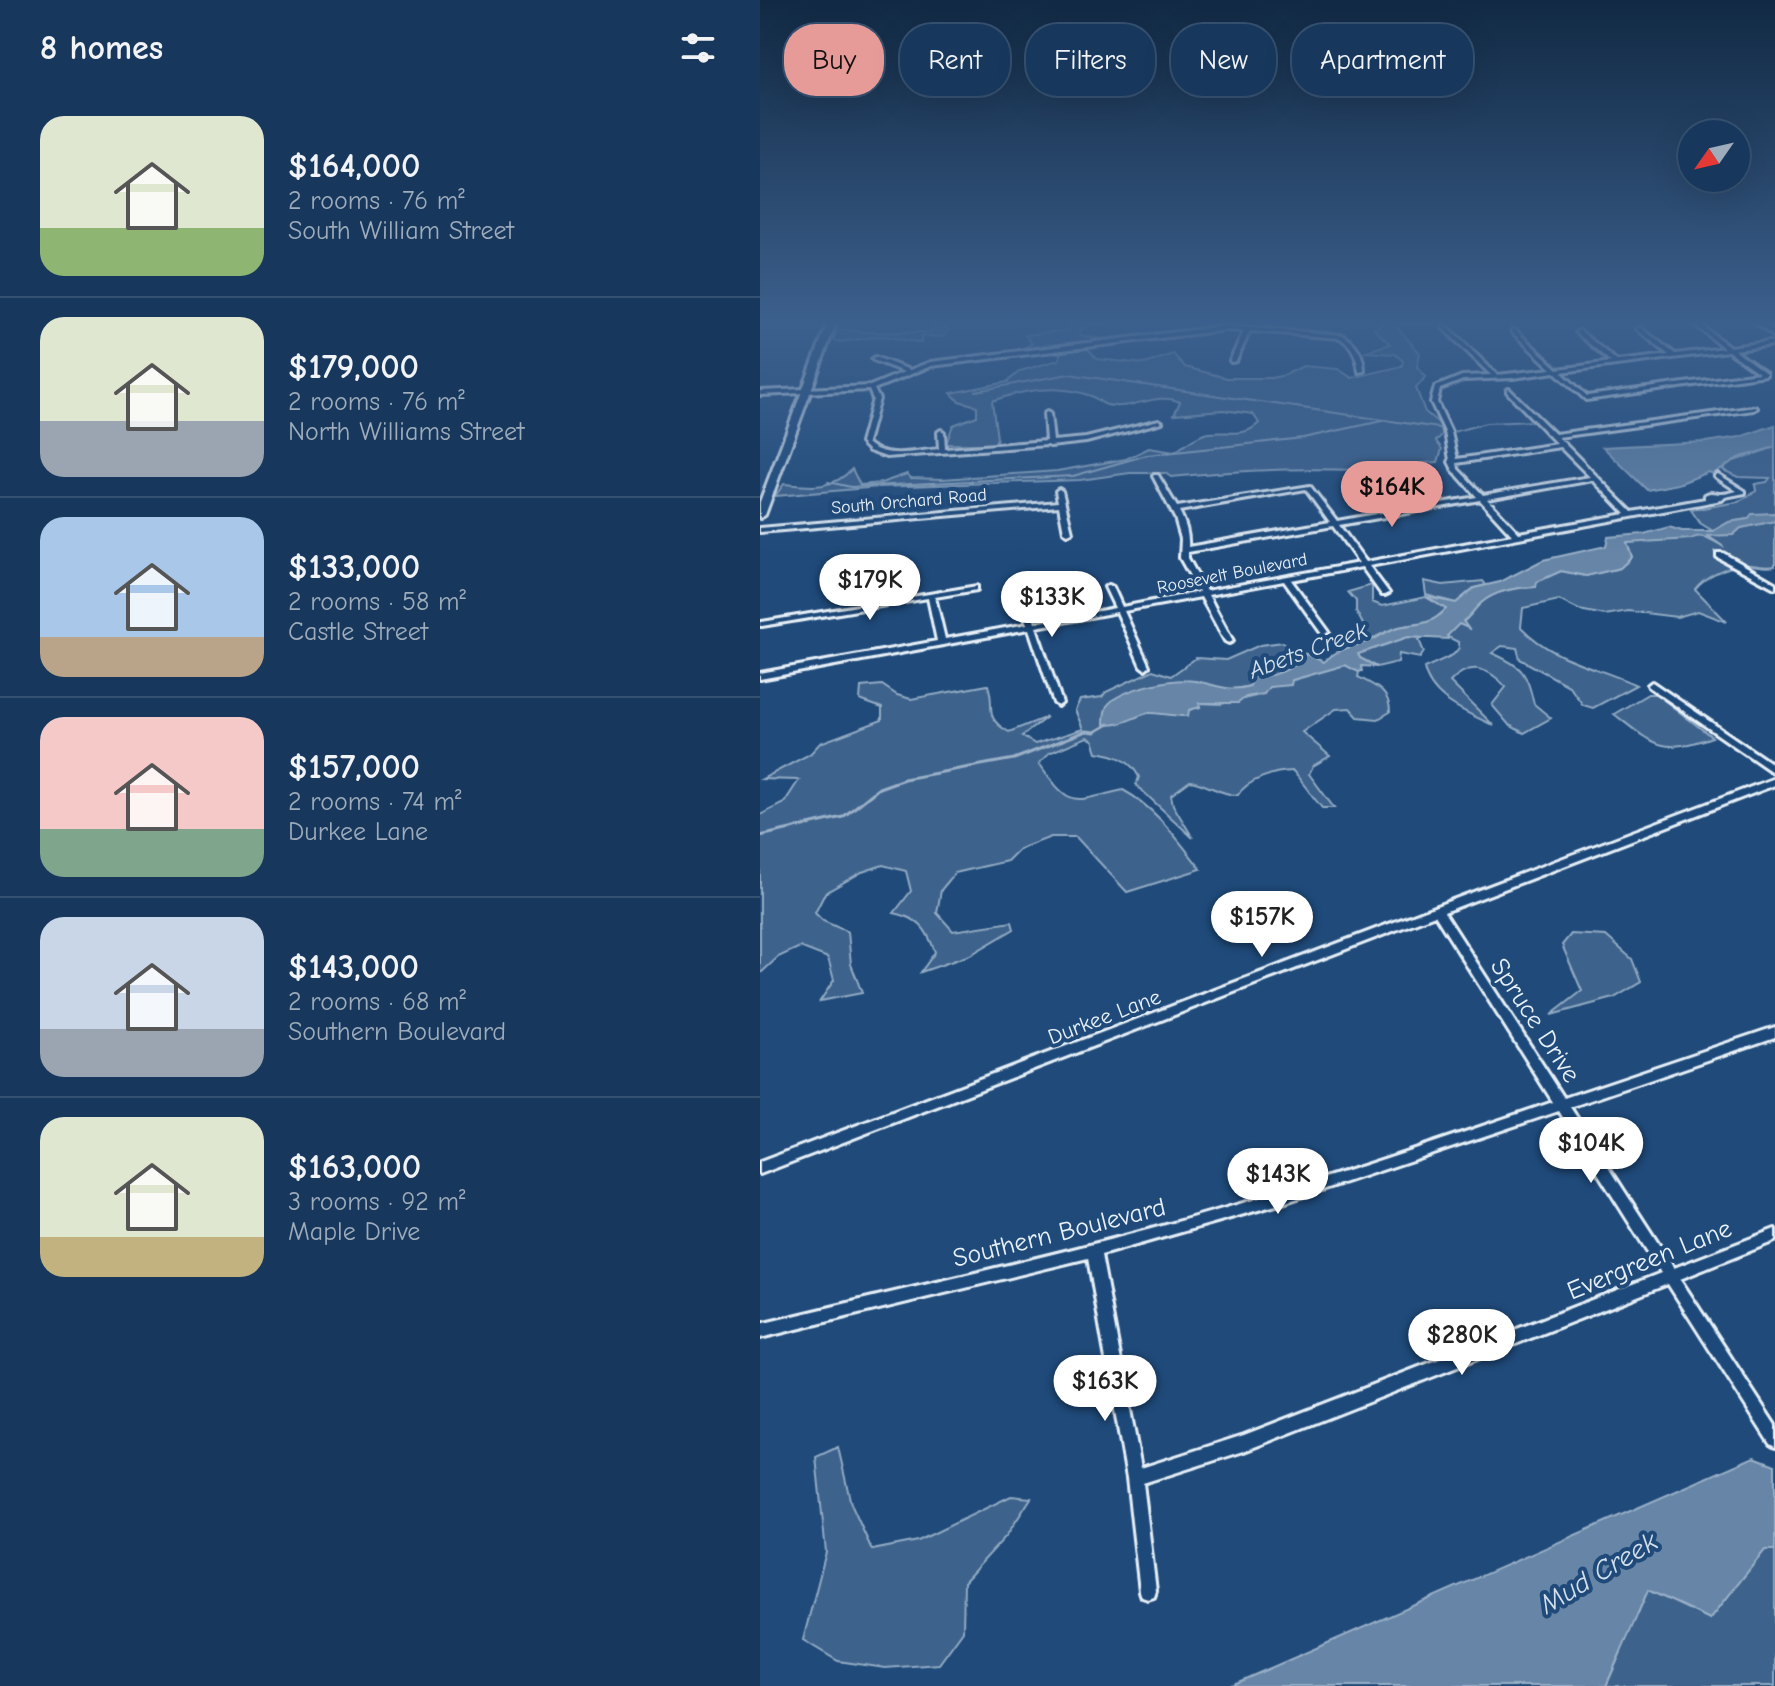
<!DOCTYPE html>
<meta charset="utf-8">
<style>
body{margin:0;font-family:"Comic Neue",sans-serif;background:#244365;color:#f1f3f6;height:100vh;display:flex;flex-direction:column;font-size:30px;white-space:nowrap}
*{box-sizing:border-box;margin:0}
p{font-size:26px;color:#9eacbb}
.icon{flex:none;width:44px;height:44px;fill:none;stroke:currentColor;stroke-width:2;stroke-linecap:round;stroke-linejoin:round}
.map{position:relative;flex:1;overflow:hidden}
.drawer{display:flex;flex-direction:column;background:#17385c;width:760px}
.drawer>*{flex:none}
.top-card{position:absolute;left:24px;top:24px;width:760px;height:72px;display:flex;gap:16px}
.needle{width:52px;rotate:236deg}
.buttons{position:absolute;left:918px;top:120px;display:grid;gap:16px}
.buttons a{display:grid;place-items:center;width:72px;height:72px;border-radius:50%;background:#17385c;box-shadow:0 8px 32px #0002,0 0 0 2px #365272;font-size:40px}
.price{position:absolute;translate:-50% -68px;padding:0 18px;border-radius:28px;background:#fff;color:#222;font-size:26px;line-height:52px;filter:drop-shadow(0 2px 4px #0008)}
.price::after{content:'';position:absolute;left:50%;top:48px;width:24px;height:18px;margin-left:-12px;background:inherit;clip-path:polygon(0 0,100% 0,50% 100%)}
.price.current{background:#e69b98;color:#111}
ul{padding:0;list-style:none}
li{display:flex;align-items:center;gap:24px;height:200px;padding:0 40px}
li+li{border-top:2px solid #365272}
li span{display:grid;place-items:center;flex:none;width:224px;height:160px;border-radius:24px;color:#555}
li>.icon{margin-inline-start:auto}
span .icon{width:96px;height:96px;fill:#fffc;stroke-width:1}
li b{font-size:34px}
h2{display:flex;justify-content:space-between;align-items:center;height:96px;padding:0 40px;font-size:34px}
.pill{padding:0 28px;border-radius:32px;background:#17385c;box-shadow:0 8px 32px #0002,0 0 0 2px #365272;font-size:28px;line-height:72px}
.pill.current{background:#e69b98;color:#111}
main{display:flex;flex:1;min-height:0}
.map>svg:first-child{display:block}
</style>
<main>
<section class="drawer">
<h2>8 homes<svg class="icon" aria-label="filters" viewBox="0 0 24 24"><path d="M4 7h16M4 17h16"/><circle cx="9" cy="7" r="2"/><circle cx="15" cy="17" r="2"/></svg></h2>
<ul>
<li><span style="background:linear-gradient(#dfe7d0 70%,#8fb573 0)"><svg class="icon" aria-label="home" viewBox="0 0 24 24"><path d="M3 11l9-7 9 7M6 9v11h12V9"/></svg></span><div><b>$164,000</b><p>2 rooms · 76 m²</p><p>South William Street</p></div></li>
<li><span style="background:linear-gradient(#dfe7d0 65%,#9aa5b1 0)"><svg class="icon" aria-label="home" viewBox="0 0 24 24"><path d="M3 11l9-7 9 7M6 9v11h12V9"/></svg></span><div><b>$179,000</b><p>2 rooms · 76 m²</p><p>North Williams Street</p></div></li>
<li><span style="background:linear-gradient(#a9c7e8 75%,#b9a48a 0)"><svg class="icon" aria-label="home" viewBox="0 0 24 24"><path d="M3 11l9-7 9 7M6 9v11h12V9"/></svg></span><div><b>$133,000</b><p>2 rooms · 58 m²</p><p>Castle Street</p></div></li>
<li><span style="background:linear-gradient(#f6c9c9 70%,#7fa58c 0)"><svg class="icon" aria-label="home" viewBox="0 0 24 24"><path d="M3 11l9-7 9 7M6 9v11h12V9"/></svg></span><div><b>$157,000</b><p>2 rooms · 74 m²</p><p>Durkee Lane</p></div></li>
<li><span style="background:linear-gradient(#c9d6e8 70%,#9aa5b1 0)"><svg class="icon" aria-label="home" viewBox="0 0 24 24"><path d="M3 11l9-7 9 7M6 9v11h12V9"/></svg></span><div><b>$143,000</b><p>2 rooms · 68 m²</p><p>Southern Boulevard</p></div></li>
<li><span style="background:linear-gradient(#dfe7d0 75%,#c2b280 0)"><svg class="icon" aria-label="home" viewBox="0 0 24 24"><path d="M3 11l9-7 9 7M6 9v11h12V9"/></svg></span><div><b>$163,000</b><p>3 rooms · 92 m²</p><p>Maple Drive</p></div></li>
</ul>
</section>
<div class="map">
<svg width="1015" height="1686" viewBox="0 0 1015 1686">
<rect width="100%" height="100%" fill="#1f4a7a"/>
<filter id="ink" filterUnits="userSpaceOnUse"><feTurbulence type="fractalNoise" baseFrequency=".0125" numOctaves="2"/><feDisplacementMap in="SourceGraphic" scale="16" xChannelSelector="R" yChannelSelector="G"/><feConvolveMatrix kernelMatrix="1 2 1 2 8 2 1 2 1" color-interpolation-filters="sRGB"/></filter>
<g filter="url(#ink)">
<path fill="#3c628c" stroke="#92aac2" stroke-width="2" d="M311 320H345L344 325H327L319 331 321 335 345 340 256 351 272 344 265 335 308 330Z
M627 320H683L686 325 634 324 660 353 657 367 666 377 656 388 665 412 681 425 682 435 676 441 682 449 678 462C651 463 625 471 598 470 535 468 473 470 411 477L405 473H370L320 480 119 487 15 496 24 484C52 487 72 490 92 469L100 485 121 483 147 474 151 478 182 479 297 471 366 459 389 448 414 452C424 446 438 434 449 433 468 430 483 439 499 423L493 414 463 410 414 414 420 402C396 391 372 411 347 405 342 404 336 398 331 396 299 384 263 390 232 401L237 438 234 444H186L193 425 217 416V406L199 401 191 393 247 382 260 371 299 360 301 350 327 348 337 359 385 364 413 354 425 367 467 378H511L525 375 543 366 578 369 592 378 642 366 643 361 635 354 604 352 630 344 614 329Z
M179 324 189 330 182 337 161 336V343L123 336 80 342 73 340 79 329 106 332H170Z
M1015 447V513L992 515 988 519 969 522 953 531 940 523 931 510 978 502 996 491 995 484 1007 482 1010 478 978 477 963 470 968 463Z
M1015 521V566C1003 569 993 563 982 565 965 567 945 576 935 589L967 622 938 611 917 617 868 611 845 615 819 610 799 600 763 608 761 627C793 661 836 666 876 685L833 708 823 705 809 686 760 659 757 648 742 646 732 653C764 667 766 672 774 704L791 718 764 733 749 725 732 705 746 687C728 667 710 661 690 682L734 726C707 712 671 700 664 668L693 655 699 648 698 642 686 636 699 623 706 626 703 622C711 616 714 609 721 603 735 590 758 588 776 587V582L801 571 826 576 860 568 872 557 867 543 957 534 973 535 981 528Z
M664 581 683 585 723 581 726 585 714 588 696 603 666 595Z
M612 585V602L622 606 666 597 686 609C668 628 661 622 639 627 629 630 617 636 609 641L603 637 608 634 596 611V601L588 592Z
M648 637 663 638 659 640 664 652 660 658 639 654 638 662 617 667 600 658 598 654Z
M523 642 529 650 546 654 539 665 490 686 436 696 428 710 440 707 438 703 461 704 496 696 509 687 585 665 599 672 598 677C615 686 630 691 630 712L618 719 598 717 590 708 576 709 542 732 570 756 553 766 549 774 574 808H562L533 771C515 771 487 780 478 795 463 796 446 783 430 781L411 795 413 805 433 838 376 785 379 777C370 759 355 755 337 752L333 740 327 737 289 753 279 763C312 811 313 801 363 790 395 807 418 840 441 869L367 892 316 837H291L259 849 247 861 195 873 181 890 177 913 193 931 252 922 254 929 210 955 161 972 175 952C167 929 159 918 134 913L151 891 146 871 123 865 102 872 65 893 55 913 63 921 88 932 91 964 102 993 60 1001 74 980 68 958 40 947 18 957 0 974V815L24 803 39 780 2 779 50 754 60 743 122 720V708L100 700 101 687 122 685 137 695 151 699 228 685C236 708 222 717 249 732L287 717 262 736 275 744 323 729 315 710 320 700 342 697 346 692 393 670 411 676 436 658 466 660 500 645Z
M888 694H896L952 737C901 755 894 745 854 714Z
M811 934 846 936 872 959 881 982 854 998 791 1015 822 991 802 945Z
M78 1447 91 1504 112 1550 158 1541 251 1496 271 1498 247 1535 204 1582 203 1631 179 1664 125 1668 78 1661 43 1640 66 1552 56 1457Z
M1005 1550H1015V1686H846L888 1590 950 1619Z"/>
<path fill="#6685a7" stroke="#9ab0c7" stroke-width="2" d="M1015 425V447L978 458 953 474 949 472 918 484 887 490 843 447 945 442 980 437Z
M1015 513V521L981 528 973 535 948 536 964 547C953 541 943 532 931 539L867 543 872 557 860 568 826 576 801 571 777 582 776 587C758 587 736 590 721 603 714 609 711 616 703 621L708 628 699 624 687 636 688 639 648 637 598 654 600 658 617 667 601 666 602 671 599 672 585 665 532 680 531 685 509 687 504 694 486 697 478 703H439L440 707 429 710 428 716C417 717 395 712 388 713 375 716 357 728 344 724 344 718 344 712 347 706 360 688 414 678 435 681 455 684 469 693 490 686L492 678 497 675C513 678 537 668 546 654L564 662C578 648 592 647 610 641 620 637 629 629 639 627 659 623 670 626 686 609L666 597 696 603 714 588 740 582 783 560 846 546 848 537 884 534 909 527 922 531H953L969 522 988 519 992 514Z
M994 1457 1015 1465V1550H1005L950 1619 888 1590 846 1686H469Z"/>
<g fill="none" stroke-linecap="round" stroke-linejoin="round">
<path stroke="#9ab0c7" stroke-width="2" d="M216 391 309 374 679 428
M693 432 726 423 774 421
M68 482 91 487 313 476 387 455 543 438 627 420"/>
<path stroke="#9ab0c7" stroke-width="3" d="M0 836 83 817 119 788 144 779 254 759 326 731 335 732 349 724"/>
<defs>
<path id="minor" d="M0 320H5L0 323Z
M929 320H934L970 347 1015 341V345L974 350 1006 373V375L826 400 795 372 753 378 703 380 680 389 677 402 691 432 697 459 797 444 747 392V390L749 389 795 434 996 407 997 408 994 410 798 437 872 512 945 499V495C951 491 955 494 962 494 967 494 972 492 977 491L956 477 955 476 958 474 985 491V493L965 497 962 500 609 566 629 593 625 595H622L602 567 531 580 569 632 565 634H562L524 581 448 595 473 641 469 643 465 641 441 597 364 611 389 666 385 669 381 666 357 612 276 627 302 703 298 706 294 703 269 629 0 679V673L177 641 168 598 2 626H0V622H2L217 586V590L175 597 185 639 267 624 253 583 257 581 261 583 275 623 355 608 345 587 349 585 353 587 362 607 439 592 420 558 421 539 415 518 393 476 394 475H398L417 507 550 486 577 521 644 509 614 474V472H618L650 508 717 497 693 470 689 462 690 460 685 432 671 402 675 387 702 376 731 375 683 328V326H687L737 375 792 369 752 332 751 331 754 329 798 369 851 362 817 333 816 332 819 330 857 361 909 355 878 330 877 329 880 327 915 354 964 348ZM968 351 999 373 827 396 801 372ZM800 447 830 477 723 495 698 469 697 463ZM833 480 866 514 759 533 727 499ZM546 489 570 522 428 547C429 535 425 522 419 511ZM720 500 752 535 606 562 579 525ZM573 526 599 563 446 591 428 558V552Z
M991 320H998L1015 332V337Z
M466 326 583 335C596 343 604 355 604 371L599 372C597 357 593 346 580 338L490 331 476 361 471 362 470 361 484 331 466 330 171 366 114 389 119 399 107 443C125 460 156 451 179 449L178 432 181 430 184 432 185 449 286 441 284 414 287 412 290 414 293 441 326 438 399 420 402 422 326 442 290 446 287 445 126 457 109 451 101 443 113 399 109 390 0 395V391L110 386 144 372 113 360 112 359 115 357 150 370 170 362Z
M299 489 302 491 312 532 308 534 304 532 299 506 0 532V528L298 502 296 491Z
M957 553H963L1015 583V588L957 557Z
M892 682 1015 766V774L889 687 888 685Z
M1015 778V785L684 912 804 1098 1015 1027V1037L810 1107 914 1268 1015 1229V1241L920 1279 1015 1425V1447L1010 1444 908 1284 484 1451 383 1483 396 1591 394 1597 388 1599 382 1597 380 1591 367 1478 328 1258 0 1338V1324C131 1292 264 1263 395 1228 529 1192 661 1147 793 1102L675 915 0 1174V1162ZM799 1111 901 1273 484 1435 381 1468 341 1255 523 1203Z"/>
<path id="secondary" d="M69 320H77L5 515 0 518V502Z"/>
</defs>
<use href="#minor" stroke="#e8f1f8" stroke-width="6"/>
<use href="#secondary" stroke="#e8f1f8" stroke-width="6"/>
<use href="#minor" fill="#1f4a7a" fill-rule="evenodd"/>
<use href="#secondary" fill="#1f4a7a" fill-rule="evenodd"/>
</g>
</g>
<linearGradient id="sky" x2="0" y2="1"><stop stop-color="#112943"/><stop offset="0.58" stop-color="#3c608d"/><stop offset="1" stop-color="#3c608d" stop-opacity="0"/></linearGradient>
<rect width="1015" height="556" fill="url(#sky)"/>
<g text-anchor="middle" stroke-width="8" stroke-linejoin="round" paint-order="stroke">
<g font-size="18" fill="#e8f1f8" stroke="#1f4a7a">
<text transform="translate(149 501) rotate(-5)" y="6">South Orchard Road</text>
<text transform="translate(472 573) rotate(-11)" y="6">Roosevelt Boulevard</text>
</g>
<g font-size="22" fill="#e8f1f8" stroke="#1f4a7a">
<text transform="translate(344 1016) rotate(-21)" y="8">Durkee Lane</text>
</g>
<g font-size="24" font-style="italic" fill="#d4e1ec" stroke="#1f4a7a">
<text transform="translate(548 650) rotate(-20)" y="8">Abets Creek</text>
</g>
<g font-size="26" fill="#e8f1f8" stroke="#1f4a7a">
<text transform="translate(776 1020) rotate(57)" y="9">Spruce Drive</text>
<text transform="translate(299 1232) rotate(-14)" y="9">Southern Boulevard</text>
<text transform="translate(889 1259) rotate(-22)" y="9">Evergreen Lane</text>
</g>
<g font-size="28" font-style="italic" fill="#d4e1ec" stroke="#1f4a7a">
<text transform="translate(838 1572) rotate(-31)" y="10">Mud Creek</text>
</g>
</g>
</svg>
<div class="buttons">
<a><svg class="needle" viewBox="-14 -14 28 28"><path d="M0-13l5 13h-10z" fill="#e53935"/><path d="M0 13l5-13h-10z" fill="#9eacbb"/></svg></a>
</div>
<b class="price current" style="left:632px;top:529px">$164K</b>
<b class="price" style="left:110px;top:622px">$179K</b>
<b class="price" style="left:292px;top:639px">$133K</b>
<b class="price" style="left:502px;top:959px">$157K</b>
<b class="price" style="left:831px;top:1185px">$104K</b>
<b class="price" style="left:518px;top:1216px">$143K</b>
<b class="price" style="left:702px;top:1377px">$280K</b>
<b class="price" style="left:345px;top:1423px">$163K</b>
<div class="top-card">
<a class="pill current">Buy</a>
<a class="pill">Rent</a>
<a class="pill">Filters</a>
<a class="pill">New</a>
<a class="pill">Apartment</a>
</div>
</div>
</main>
